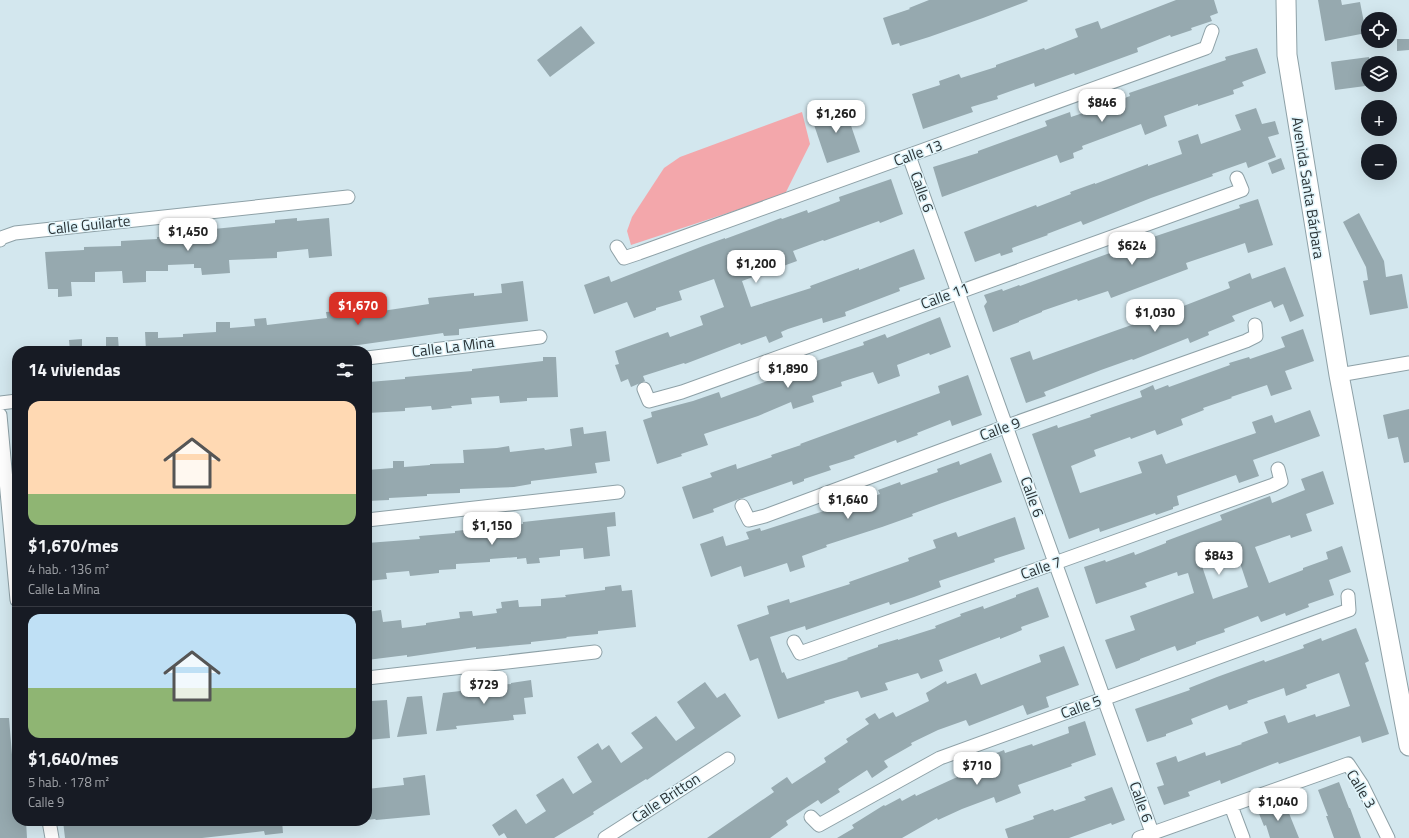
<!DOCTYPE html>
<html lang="es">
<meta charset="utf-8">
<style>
body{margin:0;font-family:"Titillium Web",sans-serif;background:#20242c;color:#f1f3f6;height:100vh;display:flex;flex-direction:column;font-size:15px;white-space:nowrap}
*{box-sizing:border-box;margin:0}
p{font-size:13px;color:#9ea1a6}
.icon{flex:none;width:22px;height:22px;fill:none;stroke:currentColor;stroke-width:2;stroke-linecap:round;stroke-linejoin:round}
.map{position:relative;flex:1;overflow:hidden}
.sheet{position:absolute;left:12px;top:346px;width:360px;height:480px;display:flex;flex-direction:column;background:#171b24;border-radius:16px;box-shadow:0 4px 16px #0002}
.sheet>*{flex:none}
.controls{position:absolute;left:1361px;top:12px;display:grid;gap:8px}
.controls a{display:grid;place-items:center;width:36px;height:36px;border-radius:50%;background:#171b24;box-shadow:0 4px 16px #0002;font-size:20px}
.price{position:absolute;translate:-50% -34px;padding:0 9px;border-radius:8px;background:#fff;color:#222;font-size:13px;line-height:26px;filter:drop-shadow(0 1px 2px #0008)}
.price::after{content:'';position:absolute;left:50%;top:24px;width:12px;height:9px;margin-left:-6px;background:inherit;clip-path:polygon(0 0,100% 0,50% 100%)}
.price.on{background:#d93025;color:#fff}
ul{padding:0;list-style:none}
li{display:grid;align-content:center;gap:8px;height:212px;padding:0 16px}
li+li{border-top:1px solid #363941}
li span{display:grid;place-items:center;height:124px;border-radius:12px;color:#555}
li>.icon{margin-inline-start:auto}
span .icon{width:72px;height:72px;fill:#fffc;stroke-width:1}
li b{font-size:17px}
h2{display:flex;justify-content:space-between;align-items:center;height:48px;padding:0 16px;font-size:17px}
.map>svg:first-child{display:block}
</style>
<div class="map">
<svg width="1409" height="838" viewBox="0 0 1409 838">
<rect width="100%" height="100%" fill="#d3e7ee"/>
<path fill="#f3a7ab" d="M802 112 810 144 785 194 631 245 627 231 632 217 664 168 680 157Z"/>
<path fill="#96a9af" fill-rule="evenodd" d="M929 0H1027L1028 1 983 18 929 37 900 46 899 43 892 45 883 18 910 9 909 8Z
M1176 0H1214L1218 13 1210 16 1212 21 1191 28 1192 30 1171 37 1170 35 1137 48 1138 52 1075 75 1074 73 1035 87 1034 83 997 96 998 99 971 107 973 112 923 129 912 94 940 85 939 81 959 74 961 78 996 67V65L1044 48 1045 50 1078 37 1075 29 1098 21 1101 29Z
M1318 0H1341L1342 5 1360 2 1366 33 1325 41Z
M581 26 595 43 550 77 537 60Z
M1397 39H1409V50L1397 51Z
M1257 48 1266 73 1242 82 1244 86 1233 90 1234 94 1198 106V104L1164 116 1167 126 1145 135 1141 124 1082 146 1083 149 1073 153 1074 158 1060 163 1057 155 942 197 933 167 978 153V151L1047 126 1045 121 1070 112 1071 117 1104 106 1130 96 1129 93 1226 60 1225 57Z
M1369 57 1370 63H1368V85H1373L1335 90 1331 62Z
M844 105 860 152 827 163 811 116Z
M1256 108 1262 124 1275 121 1279 134 1268 137 1276 157 1248 168 1246 162 1212 174 1213 176 1151 198 1083 225 1081 221 1047 234 1048 235 1012 248 1013 252 1001 256 1000 253 975 262 964 232 1036 205 1037 207 1071 194 1070 192 1095 183V184L1148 164V166L1182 154 1178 141 1198 134 1201 144 1241 130 1235 115Z
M1281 158 1285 169 1272 174 1268 163Z
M891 179 903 214 880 223 879 221 824 241 823 240 793 251 797 261 742 281 751 307 811 288 810 286 859 268V270L914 249 925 279 899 288 900 291 845 312 846 316 823 323 822 318 788 329 781 332 783 337 769 343 766 336 741 345 740 343 685 364 684 363 643 376 645 381 631 387 628 379 621 382 615 365 619 364 615 351 668 332 670 337 703 325 700 316 724 307 714 279 679 291 682 300 656 308V310L634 318 627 302 594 314 584 285 609 276 611 282 703 246 725 238V239L781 218 782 219 807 210 808 213 840 201 839 197Z
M1258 199 1273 245 1248 253 1245 243 1186 263 1188 269 1111 298 1108 291 1078 301 1077 299 1042 311V312L1019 321V322L993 332 984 306 987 302 984 295 1002 289 1003 291 1019 285 1020 286 1118 250 1119 252 1151 240 1150 238 1240 208 1239 205Z
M1359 213 1384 261 1386 277 1402 274 1408 308 1370 315 1363 281 1368 280 1366 267 1343 222Z
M297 218V221L329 218 332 256 309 258 308 249 277 252V258L229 260 230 273 202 275 201 268H194V264L168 265V271H146V282L123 283 122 271 95 272V282H71L72 296 58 297V289H48L45 252 84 250V247L121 246V241L157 239V237H168V233L204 232V230L275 223V220Z
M1285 267 1304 316 1290 322 1283 304 1274 308 1271 301 1232 316 1235 321 1208 332 1209 335 1190 343 1188 338 1133 360 1132 359 1101 370 1044 392 1046 396 1026 403 1010 358 1030 351 1033 360 1168 312 1230 288 1228 282 1250 273 1252 279Z
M523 281 528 321 459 329V335L444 336 443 333 316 351H146L145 332H158V338L183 337V334L216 332V322H230V328L255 326 254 319 266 318 267 325 327 318 326 312 338 311V317L362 314 429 304 428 298 474 293V296L502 293 501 284Z
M940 317 951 347 930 355 929 353 897 365 900 376 878 384 873 372 841 382 842 386 812 396 814 402 793 409 791 402 758 416 704 434 708 445 681 454 682 456 657 464 643 420 652 417 651 412 693 401 719 392 721 398 811 365 810 363 864 345 863 342 885 334 887 338Z
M1303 329 1314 361 1285 371 1292 389 1271 396 1267 385 1231 397 1232 398 1203 408 1204 410 1181 419 1183 425 1157 435 1155 430 1131 439 1130 437 1094 450 1096 456 1071 466 1080 493 1142 473 1138 462 1162 454 1166 464 1256 433 1252 422 1272 415 1275 423 1310 410 1320 436 1253 460 1259 476 1239 483 1236 475 1177 496 1179 505 1173 507V509L1156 515 1155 513 1100 532 1099 528 1069 539 1032 434 1057 425 1058 428 1091 417 1090 415 1142 397 1140 391 1153 385 1155 390 1168 385 1169 387 1230 365 1229 363 1249 357 1250 359 1285 347 1281 337Z
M106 337H118L119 351H106Z
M82 339V351H70L69 340Z
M543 357H556L558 397 527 398V401L500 403 499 396 471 398 472 404 451 406 452 408 432 410 431 406 405 408V411L367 413V386H369V382L405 379V377L472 371V369L543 361Z
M968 375 982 415 952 426 950 420 917 433 918 435 897 443 896 440 854 456 855 458 829 466 831 470 804 479V481L793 485 792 481 743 498 739 499 713 509 714 512 693 519 682 487 712 477 710 473 736 464 737 469 772 457 771 455 801 445 800 444 940 393 938 386Z
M1409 409V462L1404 463 1398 437 1388 439 1383 415Z
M583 427 584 434 606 431 610 461 595 463 597 473 531 481V484L514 487 460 489V493L427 494V496L389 498V500L367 501V470L393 468V461H404V467L430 465V464L464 463 463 450 497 448 509 446 510 452 544 448 545 450 572 446 570 429Z
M991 453 1002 482 942 503 912 514 913 516 882 527 826 545 827 547 802 556 805 567 790 572 787 563 744 577 741 566 711 577 700 544 723 536 726 546 749 539 746 532 760 528 761 531 846 504V506L880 494 878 490 900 482 901 485 938 472 937 469 959 461 960 465Z
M1323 471 1334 504 1306 514 1312 531 1291 538 1290 535 1255 547 1269 583 1303 570V568L1328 559 1326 552 1342 546 1351 572 1329 580 1334 595 1308 604 1309 607 1286 616 1285 613 1261 622 1258 616 1224 629 1225 632 1196 642V644L1177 651 1175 646 1140 659V660L1116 669 1105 640 1135 630 1130 616 1194 593 1188 573 1178 576 1177 572 1145 583 1147 587 1096 604 1084 567 1105 560 1106 562 1134 552 1135 555 1166 543V541L1222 520 1220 515 1270 496 1272 503 1305 490 1301 479ZM1234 554 1238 564 1240 563 1248 587 1213 599 1202 566Z
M615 512 616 526 607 527 610 556 584 559 583 548 560 550V556L539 558 540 563 527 564 526 558 517 559V557L490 559V562L456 564V569L439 570V573L410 576 409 571 386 573 387 579 367 581V543L420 539 419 536 455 533V531L523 524V522Z
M1015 517 1025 549 994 559 995 562 939 581 941 587 914 597 890 605 889 602 806 630 805 626 770 637 782 673 784 672 787 679 848 659 847 658 878 647V645L898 639V640L936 628 935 626 961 616 960 614 983 606 984 609 1016 597V595L1038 587 1049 617 1021 627 1022 630 1000 639V637L939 660 943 671 921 679 918 673 885 683 888 690 878 693 861 698 858 691 824 701 825 703 778 719 758 658 750 661 737 625 769 614 767 606 789 599 790 603 850 584 849 582 909 561 908 558 936 548 933 540 956 532 958 537Z
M621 585 622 591 632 590 636 627 598 631V634L566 637 567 638 531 642V644L476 649V647L407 657V655L367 660V612L381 610 383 622 401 620 402 628 426 625V623L460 618 459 612 472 611 473 616 497 613 496 609 502 608 501 602 518 600 519 607 541 606V599L566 597 565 595 605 590V587Z
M1356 628 1369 661 1365 663 1389 734 1362 743 1360 736 1279 764 1278 762 1221 784 1220 780 1188 792 1190 796 1164 805 1157 787 1164 785 1156 763 1176 756 1178 762 1205 752 1206 756 1242 744 1241 743 1268 733 1264 722 1285 715 1288 723 1315 714 1316 717 1350 706 1339 673 1306 685 1307 688 1286 696 1284 688 1247 701 1248 703 1229 710 1227 705 1191 719 1193 724 1166 734V736L1147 742 1135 709 1190 690 1189 688 1217 677 1264 660 1265 662 1304 648 1303 645 1321 638 1322 641Z
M1064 646 1079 685 1046 697 1049 707 1027 715 1023 705 969 726 966 720 938 730 911 743 912 745 884 761 888 767 872 778 867 770 838 789 840 792 821 804 818 800 786 821 788 825 770 838H707L774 792 771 788 787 777 792 784 826 762 824 758 848 742 846 739 869 724 865 719 875 713 879 719 893 712 896 717 929 701 926 693 946 681 947 684 976 673 981 685 1041 662 1039 655Z
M531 680 533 697 524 698 526 714 513 715 514 720 456 726 457 729 436 731 443 693 478 689 477 687 511 684V683Z
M705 682 717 698 725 693 741 716 647 780 646 779 593 812 594 814 554 838H507L504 833 499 836 492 825 516 809 526 824 546 811 536 795 563 778 573 794 592 782 577 757 598 743 602 750 609 745 621 763 643 748 631 733 656 716 676 741 695 728 677 702Z
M422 696 427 734 397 737 407 697Z
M387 700 390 738 367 740V706L371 705V701Z
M0 718H9L14 779 17 778V821H26L27 838H0Z
M1085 721 1096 755 1071 764 1072 766 1018 785 1021 793 996 803 994 797 962 809 938 820 937 818 902 838H837L854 828 852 825 884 805 885 806 900 798 902 801 915 794 916 796 955 778 982 768 979 760 1004 750 1005 753 1032 744 1033 746 1069 733 1068 727Z
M425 775 430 815 376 820 375 819 367 820V789L404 785 403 778Z
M1339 782 1349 808H1350L1361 838H1334L1326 816H1328L1318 790Z
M1112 787 1125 820 1112 825 1111 823 1069 838H1008L1005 829 1034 819 1033 816 1053 809 1054 811 1086 800 1084 797Z
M1284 801 1299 838H1270L1266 825 1264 826 1258 811Z
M63 821H76V823L92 821H282L283 833 265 835 264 831 202 838H65Z"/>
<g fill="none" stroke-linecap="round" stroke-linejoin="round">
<defs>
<path id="street" d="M909 156 1154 838
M0 240 1 238 15 233 348 197
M617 247 624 258 639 253 1206 48 1212 31
M367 358 540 337
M1339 375 1409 363
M644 389 649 401 682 392 1242 190 1237 178
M0 403 17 401
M0 415 17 600
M742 506 749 520 765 516 1007 426 1246 341 1256 336 1255 325
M367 520 618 492
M794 642 800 653 1055 563 1273 485 1281 481 1278 469
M367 678 595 652
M1231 806 1243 838
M811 817 819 825 940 758 1349 610 1348 596
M49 821 52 838
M605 838 728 759
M1139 838 1348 764 1362 785 1388 838"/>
<path id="secondary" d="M1286 0 1287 55 1339 375 1409 746"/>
</defs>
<use href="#street" stroke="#8ea1a7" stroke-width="15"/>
<use href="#secondary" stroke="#8ea1a7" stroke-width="21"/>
<use href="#street" stroke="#fff" stroke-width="13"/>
<use href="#secondary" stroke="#fff" stroke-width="19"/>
</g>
<g text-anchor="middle" stroke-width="3" stroke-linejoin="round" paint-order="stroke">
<g font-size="15" fill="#2b3336" stroke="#e0f5fb">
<text transform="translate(918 153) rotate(-20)" y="5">Calle 13</text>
<text transform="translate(1308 188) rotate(81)" y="5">Avenida Santa Bárbara</text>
<text transform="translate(922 192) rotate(70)" y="5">Calle 6</text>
<text transform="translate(89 225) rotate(-6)" y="5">Calle Guilarte</text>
<text transform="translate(945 296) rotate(-20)" y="5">Calle 11</text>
<text transform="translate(453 347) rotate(-7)" y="5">Calle La Mina</text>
<text transform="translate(1000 429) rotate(-20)" y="5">Calle 9</text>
<text transform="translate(1032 497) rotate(70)" y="5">Calle 6</text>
<text transform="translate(1041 568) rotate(-19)" y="5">Calle 7</text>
<text transform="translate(1081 707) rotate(-20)" y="5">Calle 5</text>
<text transform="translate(1361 789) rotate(59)" y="5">Calle 3</text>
<text transform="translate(666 798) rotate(-33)" y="5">Calle Britton</text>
<text transform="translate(1141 802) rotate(70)" y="5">Calle 6</text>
</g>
</g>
</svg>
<div class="controls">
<a><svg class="icon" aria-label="locate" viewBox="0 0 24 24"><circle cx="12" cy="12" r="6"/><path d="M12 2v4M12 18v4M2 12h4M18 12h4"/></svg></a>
<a><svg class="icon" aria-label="layers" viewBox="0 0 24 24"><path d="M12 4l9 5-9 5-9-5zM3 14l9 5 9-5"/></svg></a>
<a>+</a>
<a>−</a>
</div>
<b class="price" style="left:1102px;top:123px">$846</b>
<b class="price" style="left:836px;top:134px">$1,260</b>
<b class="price" style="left:188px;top:252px">$1,450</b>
<b class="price" style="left:1132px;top:266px">$624</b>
<b class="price" style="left:756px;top:284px">$1,200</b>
<b class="price on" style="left:358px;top:326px">$1,670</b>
<b class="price" style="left:1155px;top:333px">$1,030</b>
<b class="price" style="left:788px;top:389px">$1,890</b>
<b class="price" style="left:848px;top:520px">$1,640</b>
<b class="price" style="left:492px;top:546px">$1,150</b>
<b class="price" style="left:1219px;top:576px">$843</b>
<b class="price" style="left:484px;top:705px">$729</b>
<b class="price" style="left:977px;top:786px">$710</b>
<b class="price" style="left:1278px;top:822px">$1,040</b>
<section class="sheet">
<h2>14 viviendas<svg class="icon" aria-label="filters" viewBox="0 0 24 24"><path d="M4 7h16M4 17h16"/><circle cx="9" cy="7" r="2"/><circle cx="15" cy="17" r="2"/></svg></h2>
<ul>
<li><span style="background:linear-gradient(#ffd9b3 75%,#8fb573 0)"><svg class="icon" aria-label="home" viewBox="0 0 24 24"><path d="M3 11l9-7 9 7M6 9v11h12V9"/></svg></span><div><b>$1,670/mes</b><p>4 hab. · 136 m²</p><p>Calle La Mina</p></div></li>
<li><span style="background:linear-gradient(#bfe0f5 60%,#8fb573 0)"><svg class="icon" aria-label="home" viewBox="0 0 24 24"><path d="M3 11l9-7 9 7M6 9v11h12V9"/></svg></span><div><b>$1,640/mes</b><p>5 hab. · 178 m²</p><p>Calle 9</p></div></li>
</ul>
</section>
</div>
